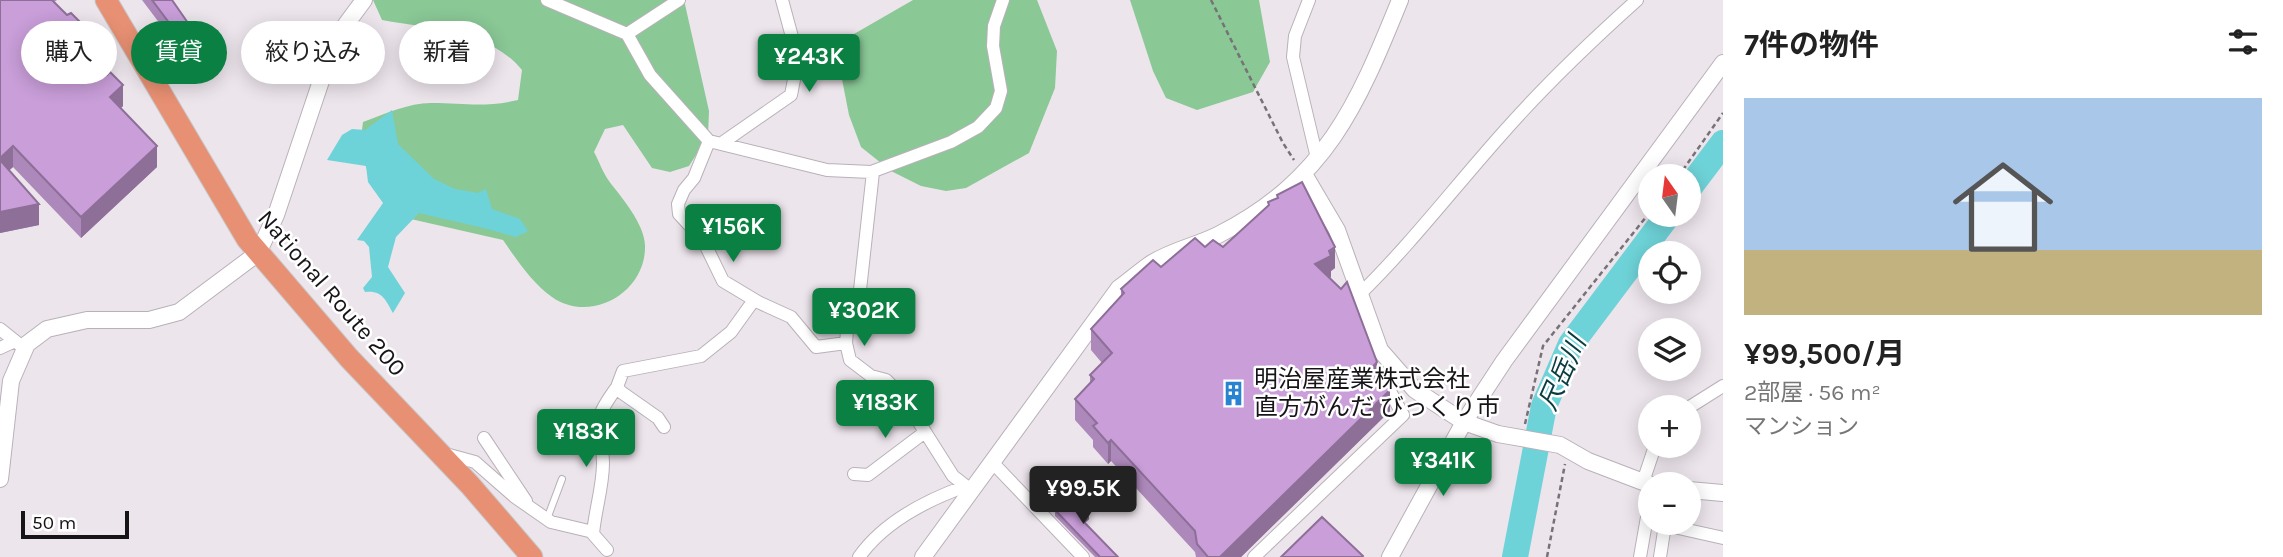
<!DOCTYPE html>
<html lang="ja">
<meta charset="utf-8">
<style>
body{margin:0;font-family:Karla,"Noto Sans JP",sans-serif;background:#f6f6f6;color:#222;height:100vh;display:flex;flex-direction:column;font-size:26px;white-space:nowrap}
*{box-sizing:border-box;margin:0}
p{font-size:23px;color:#767676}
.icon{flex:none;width:38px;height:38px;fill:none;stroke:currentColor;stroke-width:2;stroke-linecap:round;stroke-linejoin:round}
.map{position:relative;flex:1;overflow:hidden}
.sheet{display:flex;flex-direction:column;background:#fff;width:560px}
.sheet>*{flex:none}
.banner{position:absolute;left:21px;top:21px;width:665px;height:63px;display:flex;gap:14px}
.needle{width:46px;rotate:346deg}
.controls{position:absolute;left:1638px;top:164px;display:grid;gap:14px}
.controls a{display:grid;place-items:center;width:63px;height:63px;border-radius:50%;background:#fff;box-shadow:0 4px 18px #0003;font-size:35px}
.scale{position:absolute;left:21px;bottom:18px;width:108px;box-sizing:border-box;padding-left:7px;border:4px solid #171417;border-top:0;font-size:19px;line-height:24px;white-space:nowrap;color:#171417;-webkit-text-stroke:5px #fff;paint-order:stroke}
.price{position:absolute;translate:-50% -60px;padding:0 16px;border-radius:7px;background:#0b8043;color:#fff;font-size:23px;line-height:46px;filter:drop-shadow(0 2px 4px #0008)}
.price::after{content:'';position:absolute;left:50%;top:42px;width:21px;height:16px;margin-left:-10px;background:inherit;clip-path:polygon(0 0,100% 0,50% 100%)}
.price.selected{background:#222;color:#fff}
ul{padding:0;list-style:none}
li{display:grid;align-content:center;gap:14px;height:371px;padding:0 21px}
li+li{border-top:2px solid #e0e0e0}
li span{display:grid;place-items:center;height:217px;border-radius:0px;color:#555}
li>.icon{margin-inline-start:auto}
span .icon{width:126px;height:126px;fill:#fffc;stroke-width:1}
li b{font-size:30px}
h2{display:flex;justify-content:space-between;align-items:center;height:84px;padding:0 21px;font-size:30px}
.chip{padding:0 24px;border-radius:32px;background:#fff;box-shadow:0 4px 18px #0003;font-size:24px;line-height:63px}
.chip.selected{background:#0b8043;color:#fff}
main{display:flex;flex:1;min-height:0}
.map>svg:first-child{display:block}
</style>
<main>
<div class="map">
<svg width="1723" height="557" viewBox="0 0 1723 557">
<rect width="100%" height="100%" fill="#ede5ec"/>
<path fill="#8ac896" d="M373 0H684L709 111 708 136 689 166 670 172 652 168 623 125 605 129 594 152C599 161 603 173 609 181 621 197 645 224 645 246 646 293 590 324 552 297 532 283 517 260 503 240L402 217 374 185 363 160 360 146 363 122C384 114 409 103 431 103 465 103 483 108 518 100L522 70C489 30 430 29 382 20Z
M913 0H1037L1057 51 1055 88 1029 153 966 188 946 191 921 186 891 171 861 147 849 115 837 54 847 38Z
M1130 0H1259L1270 62 1253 92 1197 110 1166 98 1153 71Z"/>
<path fill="#6ed3d8" d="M392 110 398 144 434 179 455 189 478 193 486 189 492 209 520 219 528 231 516 237C483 227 452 221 419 213L396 237 388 267 405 293 393 313C385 299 382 290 365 292L363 288 372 277 369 247 364 241 357 240 383 203 368 182 366 166 327 160 342 135 352 129 365 130Z"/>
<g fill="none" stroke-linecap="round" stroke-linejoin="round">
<path stroke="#6ed3d8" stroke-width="26" d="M1689 188 1723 143
M1515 557 1544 406 1571 344 1668 215"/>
<defs>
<path id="service" d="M547 519 562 479"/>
<path id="minor" d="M547 0 627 34 679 0
M1309 0 1295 36 1293 57 1317 158
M627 34 650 75 709 141 827 170 871 172 951 142 978 127 996 108 1001 91 993 46 994 26 1003 0
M709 141 694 178 684 190 678 204 679 214 703 240 723 281 758 302 791 317 816 347 846 343
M722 143 791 95 798 59 782 0
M873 172 859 299 848 318 846 343 850 360 871 376 886 380 903 397 953 476 971 490
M1359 295C1410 245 1453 189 1501 135 1543 87 1589 43 1637 0
M0 329 25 349
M0 348 13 342
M1688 408 1723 386
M664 427 658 418 621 392 617 387 623 371 701 356 731 332 754 300
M484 438 526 501
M442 453 475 462 515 497 551 522 593 532
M992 462 1083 557
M854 474 868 475 925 432
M1643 482 1655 446
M607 550 593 534C595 510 603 487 603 463 603 420 587 428 617 387
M859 557C883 523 927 500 966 486
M1254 557 1403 415 1387 386 1396 371
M1640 557 1650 500
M1660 557 1665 525 1723 538"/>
<path id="tertiary" d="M1304 174 1337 230 1380 350 1415 390 1464 422 1498 434 1560 445 1588 461 1651 485
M0 479 11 381 27 344 47 329 87 320H149L179 312 258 253 276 215 326 66 344 27 364 0
M1689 490 1723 493
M923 557 1119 288C1129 281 1139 272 1149 265 1169 251 1196 246 1218 235 1326 180 1357 106 1400 0
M1390 557 1464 422 1504 361 1723 63"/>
<path id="trunk" d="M106 0 247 239 349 358 470 485 532 557"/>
</defs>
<use href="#service" stroke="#b9b1b8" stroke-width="8"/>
<use href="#minor" stroke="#b9b1b8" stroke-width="14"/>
<use href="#tertiary" stroke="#b9b1b8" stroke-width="18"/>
<use href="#trunk" stroke="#c7c7c7" stroke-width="23"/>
<path stroke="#777277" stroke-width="2.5" stroke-dasharray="5 3.5" stroke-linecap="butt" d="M1211 0 1283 143 1294 160
M1678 177 1723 113
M1525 424 1543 346 1650 212
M1547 557 1565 464"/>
<use href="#service" stroke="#fff" stroke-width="6"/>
<use href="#minor" stroke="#fff" stroke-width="12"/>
<use href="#tertiary" stroke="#fff" stroke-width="16"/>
<use href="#trunk" stroke="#e89073" stroke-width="21"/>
</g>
<path fill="#ad88bb" d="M0 0H57L54 2 88 51 86 53 123 106 121 108 157 167 81 238 13 167 9 170 39 225 0 233Z
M142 0H172L197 49 185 57Z
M1277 195 1335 268 1331 271V277L1330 278 1377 376 1390 411 1241 557H1196L1195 552 1111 461 1108 464 1093 447V440L1075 420V399L1090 383V375L1102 363 1091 350V329L1121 296V289L1161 267 1205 247H1223L1268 206V202L1277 198Z
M1055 510 1089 519 1085 523 1118 557H1095L1055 516Z"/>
<path fill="#8d6f98" d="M88 30V51L75 63V42Z
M197 36V49L185 57V44Z
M123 85V106L110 118V97Z
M13 146V167L0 179V158Z
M157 146V167L81 238V217Z
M39 204V225L0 233V212Z
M1335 247V268L1331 271V277L1315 285V264Z
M1377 362V383L1371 369Z
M1390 390V411L1241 557H1220Z
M1111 440V461L1108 464V443Z
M1089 514V519L1082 526V520Z"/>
<path fill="#c99ed9" stroke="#8d6f98" stroke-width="2" d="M0 0H52L67 15 71 13 88 30 75 42 107 75 110 72 123 85 110 97 157 146 81 217 13 146 0 158Z
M152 0H172L197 36 185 44Z
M0 160 39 204 0 212Z
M1302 182 1335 247 1329 251 1331 256 1315 264 1341 289 1347 282 1377 362 1371 369 1390 390 1220 557H1208L1197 544 1195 531 1111 440 1108 443 1093 426 1097 423 1075 399 1094 379 1090 375 1112 353 1091 329 1124 293 1121 289 1153 260 1161 267 1195 238 1205 247 1213 240 1223 247 1269 205 1268 202 1278 198 1277 195Z
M1071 495 1089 514 1082 520 1118 557H1100L1055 510Z
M1322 517 1363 556 1362 557H1281Z"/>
<defs>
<symbol id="building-bare" viewBox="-9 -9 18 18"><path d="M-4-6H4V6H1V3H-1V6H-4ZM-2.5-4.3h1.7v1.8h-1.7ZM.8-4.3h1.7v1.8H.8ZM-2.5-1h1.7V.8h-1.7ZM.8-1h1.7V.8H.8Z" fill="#2883d1" stroke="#fff" stroke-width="2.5" paint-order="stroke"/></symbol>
</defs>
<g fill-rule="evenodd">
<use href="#building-bare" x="1216" y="376" width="35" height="35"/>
</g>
<g text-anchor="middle" stroke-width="5" stroke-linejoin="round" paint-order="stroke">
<g font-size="24" fill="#171417" stroke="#fff">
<text transform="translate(332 293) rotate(49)" y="8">National Route 200</text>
</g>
<g font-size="24" fill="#171417" stroke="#fff" text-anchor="start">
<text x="1254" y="387">明治屋産業株式会社<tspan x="1254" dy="28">直方がんだ びっくり市</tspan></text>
</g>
<g font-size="26" font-style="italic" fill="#0a3b3e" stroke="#fff">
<text transform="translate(1562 373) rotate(-66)" y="9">尺岳川</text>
</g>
</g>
</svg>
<div class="controls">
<a><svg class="needle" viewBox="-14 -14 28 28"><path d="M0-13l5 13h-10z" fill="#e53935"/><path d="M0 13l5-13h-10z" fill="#767676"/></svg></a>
<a><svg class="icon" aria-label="locate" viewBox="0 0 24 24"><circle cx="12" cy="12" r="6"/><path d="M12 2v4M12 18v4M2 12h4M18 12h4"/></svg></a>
<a><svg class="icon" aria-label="layers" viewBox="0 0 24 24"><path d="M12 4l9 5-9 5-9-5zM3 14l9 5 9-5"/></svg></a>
<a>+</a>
<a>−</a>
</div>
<div class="scale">50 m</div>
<b class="price" style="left:809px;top:94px">¥243K</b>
<b class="price" style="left:733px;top:264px">¥156K</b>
<b class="price" style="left:864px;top:348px">¥302K</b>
<b class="price" style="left:885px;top:440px">¥183K</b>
<b class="price" style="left:586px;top:469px">¥183K</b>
<b class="price" style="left:1443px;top:498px">¥341K</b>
<b class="price selected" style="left:1083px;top:526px">¥99.5K</b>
<div class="banner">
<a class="chip">購入</a>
<a class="chip selected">賃貸</a>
<a class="chip">絞り込み</a>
<a class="chip">新着</a>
</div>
</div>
<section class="sheet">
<h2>7件の物件<svg class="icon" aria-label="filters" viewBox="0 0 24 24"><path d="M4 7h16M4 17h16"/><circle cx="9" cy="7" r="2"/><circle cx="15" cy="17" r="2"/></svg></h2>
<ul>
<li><span style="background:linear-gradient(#a9c7e8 70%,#c2b280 0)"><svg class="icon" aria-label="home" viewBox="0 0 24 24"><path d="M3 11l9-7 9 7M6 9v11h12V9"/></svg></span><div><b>¥99,500/月</b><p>2部屋 · 56 m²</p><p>マンション</p></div></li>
</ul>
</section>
</main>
